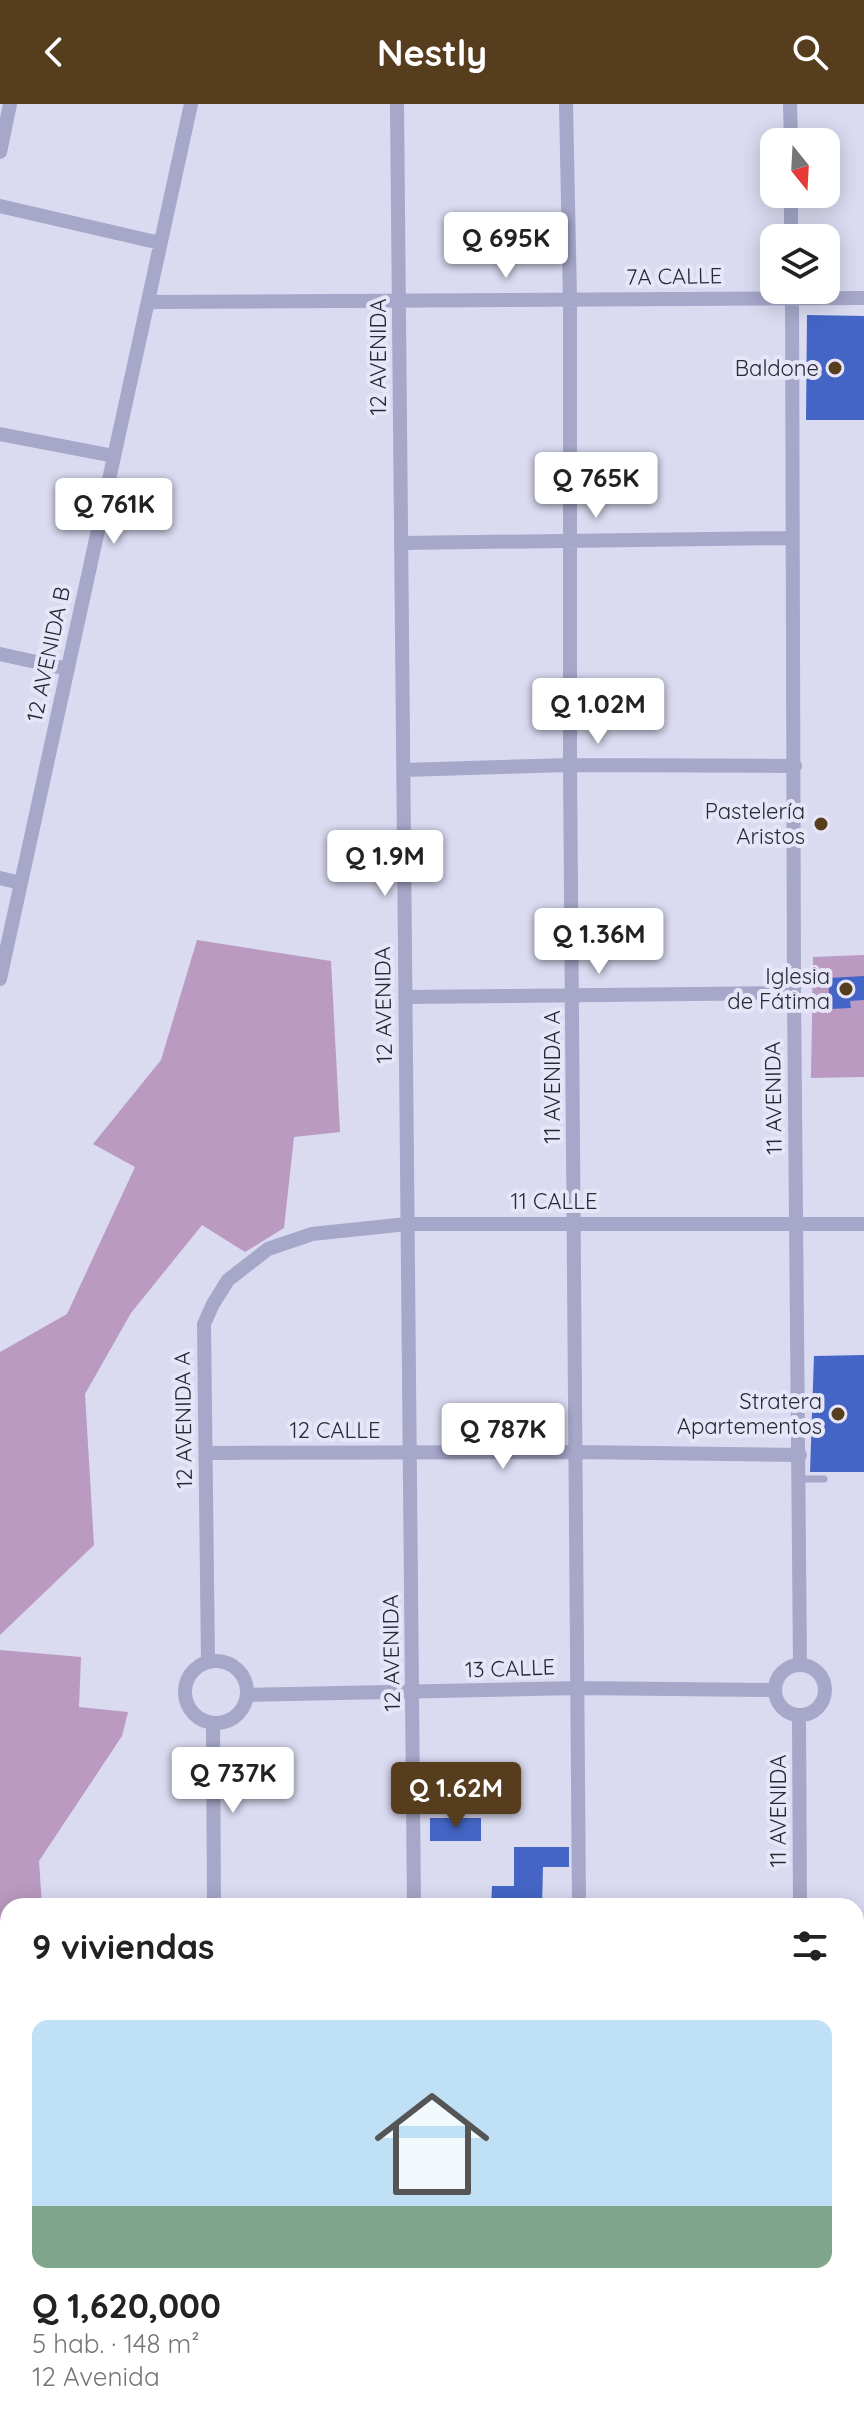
<!DOCTYPE html>
<html lang="es">
<meta charset="utf-8">
<style>
body{margin:0;font-family:Quicksand,sans-serif;background:#f6f6f6;color:#222;height:100vh;display:flex;flex-direction:column;font-size:30px;white-space:nowrap}
*{box-sizing:border-box;margin:0}
p{font-size:26px;color:#767676}
.icon{flex:none;width:44px;height:44px;fill:none;stroke:currentColor;stroke-width:2;stroke-linecap:round;stroke-linejoin:round}
.map{position:relative;flex:1;overflow:hidden}
.side{position:absolute;left:0px;top:1794px;width:864px;height:536px;display:flex;flex-direction:column;background:#fff;border-radius:24px 24px 0 0;box-shadow:0 4px 20px #0003}
.side>*{flex:none}
.needle{width:52px;rotate:162deg}
.tools{position:absolute;left:760px;top:24px;display:grid;gap:16px}
.tools a{display:grid;place-items:center;width:80px;height:80px;border-radius:16px;background:#fff;box-shadow:0 4px 20px #0003;font-size:40px}
.price{position:absolute;translate:-50% -68px;padding:0 18px;border-radius:8px;background:#fff;color:#222;font-size:26px;line-height:52px;filter:drop-shadow(0 2px 4px #0008)}
.price::after{content:'';position:absolute;left:50%;top:48px;width:24px;height:18px;margin-left:-12px;background:inherit;clip-path:polygon(0 0,100% 0,50% 100%)}
.price.selected{background:#563d1d;color:#fff}
ul{padding:0;list-style:none}
li{display:grid;align-content:center;gap:16px;height:424px;padding:0 32px}
li span{display:grid;place-items:center;height:248px;border-radius:16px;color:#555}
li>.icon{margin-inline-start:auto}
span .icon{width:144px;height:144px;fill:#fffc;stroke-width:1}
li b{font-size:34px}
h2{display:flex;justify-content:space-between;align-items:center;height:96px;padding:0 32px;font-size:34px}
header{display:flex;justify-content:space-between;align-items:center;height:104px;padding:0 32px;background:#563d1d;color:#fff;font-size:36px;font-weight:700}
.map>svg:first-child{display:block}
</style>
<header><svg class="icon" aria-label="back" viewBox="0 0 24 24"><path d="M15 5l-7 7 7 7"/></svg>Nestly<svg class="icon" aria-label="search" viewBox="0 0 24 24"><circle cx="10" cy="10" r="6"/><path d="M15 15l6 6"/></svg></header>
<div class="map">
<svg width="864" height="2330" viewBox="0 0 864 2330">
<rect width="100%" height="100%" fill="#dadaf1"/>
<path fill="#ba9ac0" d="M197 836 331 857 340 1028 294 1033 284 1124 245 1148 202 1121 131 1209 85 1290 94 1441 0 1531V1248L67 1210 135 1063 93 1040 161 956Z
M864 851V973L811 974 813 853Z
M0 1546 81 1553 79 1603 128 1608 122 1632 39 1757 42 1802H8V2322H117L118 2330H0Z"/>
<path fill="#4465c5" d="M807 211 864 212V316H806Z
M864 872V896L850 897 851 904 830 905 828 874Z
M864 1251V1368H810L814 1252Z
M430 1714H481V1737H430Z
M514 1743H569V1763H543L542 1802H491L492 1782H514Z"/>
<g fill="none" stroke-linecap="round" stroke-linejoin="round">
<path stroke="#a6a7c9" stroke-width="7" d="M800 1375H824"/>
<path stroke="#a6a7c9" stroke-width="14" d="M397 0 414 1802
M566 0 570 196V661L579 1802
M790 0 791 38
M0 48 10 0
M791 90V134
M0 102 160 139
M792 186 794 889 800 1561
M148 198 864 194
M0 330 114 352
M401 439 791 434
M0 550 68 565
M403 666 570 661 795 662
M0 774 21 779
M0 875 191 0
M405 893 794 889
M206 1349 576 1348 800 1351
M185 1588a31 31 0 1 1 62 0a31 31 0 1 1-62 0Z
M208 1558 204 1220 213 1200 228 1176 268 1145 312 1130 407 1120H864
M775 1586a25 25 0 1 1 50 0a25 25 0 1 1-50 0Z
M247 1591 577 1584 775 1586
M799 1611 800 1802
M213 1619 214 1802
M856 2056H864
M213 2322 214 2330
M804 2322V2330
M418 2330V2322
M583 2330V2322"/>
</g>
<g fill="#563d1d" stroke="#e7e6f9" stroke-width="3">
<circle cx="835" cy="264" r="8"/>
<circle cx="821" cy="720" r="8"/>
<circle cx="846" cy="885" r="8"/>
<circle cx="838" cy="1310" r="8"/>
</g>
<g text-anchor="middle" stroke-width="8" stroke-linejoin="round" paint-order="stroke">
<g font-size="22" fill="#272935" stroke="#e7e6f9">
<text transform="translate(674 172) rotate(-1)" y="8">7A CALLE</text>
<text transform="translate(378 253) rotate(-90)" y="8">12 AVENIDA</text>
<text transform="translate(48 550) rotate(-78)" y="8">12 AVENIDA B</text>
<text transform="translate(383 901) rotate(-91)" y="8">12 AVENIDA</text>
<text transform="translate(552 973) rotate(-90)" y="8">11 AVENIDA A</text>
<text transform="translate(773 994) rotate(-91)" y="8">11 AVENIDA</text>
<text x="554" y="1105">11 CALLE</text>
<text transform="translate(183 1316) rotate(-91)" y="8">12 AVENIDA A</text>
<text x="335" y="1334">12 CALLE</text>
<text transform="translate(391 1549) rotate(-91)" y="8">12 AVENIDA</text>
<text transform="translate(510 1564) rotate(-2)" y="8">13 CALLE</text>
<text transform="translate(778 1707) rotate(-90)" y="8">11 AVENIDA</text>
</g>
<g font-size="22" fill="#272935" stroke="#e7e6f9" text-anchor="end">
<text x="819" y="272">Baldone</text>
<text x="805" y="715">Pastelería<tspan x="805" dy="25">Aristos</tspan></text>
<text x="830" y="880">Iglesia<tspan x="830" dy="25">de Fátima</tspan></text>
<text x="822" y="1305">Stratera<tspan x="822" dy="25">Apartementos</tspan></text>
</g>
</g>
</svg>
<div class="tools">
<a><svg class="needle" viewBox="-14 -14 28 28"><path d="M0-13l5 13h-10z" fill="#e53935"/><path d="M0 13l5-13h-10z" fill="#767676"/></svg></a>
<a><svg class="icon" aria-label="layers" viewBox="0 0 24 24"><path d="M12 4l9 5-9 5-9-5zM3 14l9 5 9-5"/></svg></a>
</div>
<b class="price" style="left:506px;top:176px">Q 695K</b>
<b class="price" style="left:596px;top:416px">Q 765K</b>
<b class="price" style="left:114px;top:442px">Q 761K</b>
<b class="price" style="left:598px;top:642px">Q 1.02M</b>
<b class="price" style="left:385px;top:794px">Q 1.9M</b>
<b class="price" style="left:599px;top:872px">Q 1.36M</b>
<b class="price" style="left:503px;top:1367px">Q 787K</b>
<b class="price" style="left:233px;top:1711px">Q 737K</b>
<b class="price selected" style="left:456px;top:1726px">Q 1.62M</b>
<section class="side">
<h2>9 viviendas<svg class="icon" aria-label="filters" viewBox="0 0 24 24"><path d="M4 7h16M4 17h16"/><circle cx="9" cy="7" r="2"/><circle cx="15" cy="17" r="2"/></svg></h2>
<ul>
<li><span style="background:linear-gradient(#bfe0f5 75%,#7fa58c 0)"><svg class="icon" aria-label="home" viewBox="0 0 24 24"><path d="M3 11l9-7 9 7M6 9v11h12V9"/></svg></span><div><b>Q 1,620,000</b><p>5 hab. · 148 m²</p><p>12 Avenida</p></div></li>
</ul>
</section>
</div>
